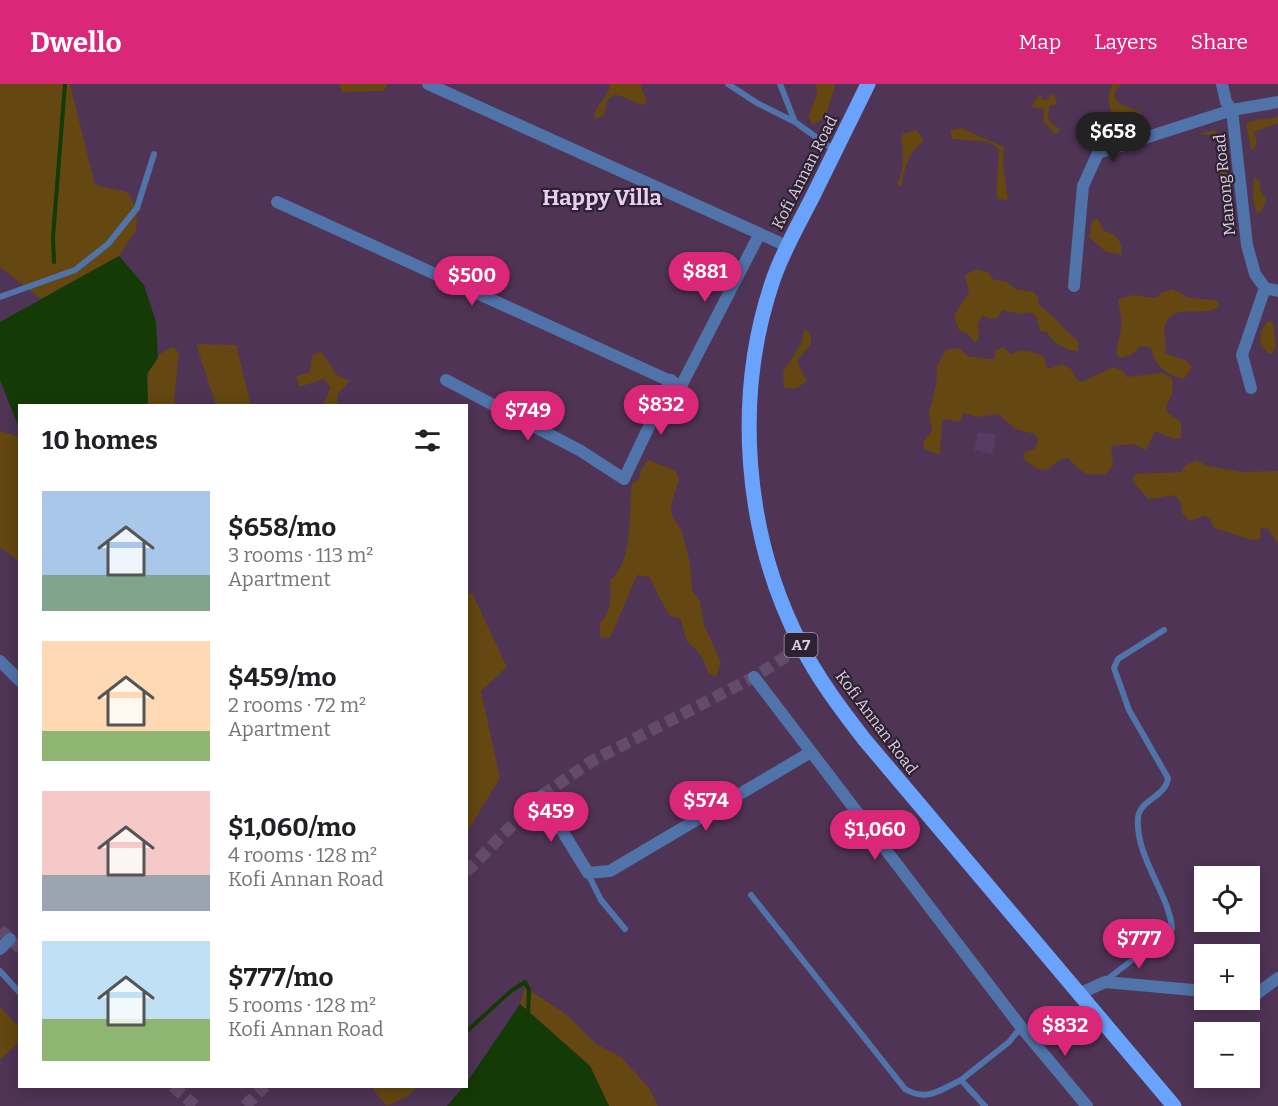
<!DOCTYPE html>
<meta charset="utf-8">
<style>
body{margin:0;font-family:Bitter,serif;background:#f6f6f6;color:#202124;height:100vh;display:flex;flex-direction:column;font-size:22px;white-space:nowrap}
*{box-sizing:border-box;margin:0}
p{font-size:20px;color:#757577}
.icon{flex:none;width:33px;height:33px;fill:none;stroke:currentColor;stroke-width:2;stroke-linecap:round;stroke-linejoin:round}
.map{position:relative;flex:1;overflow:hidden}
.side{position:absolute;left:18px;top:320px;width:450px;height:684px;display:flex;flex-direction:column;background:#fff;border-radius:0px;box-shadow:0 3px 15px #0003}
.side>*{flex:none}
.buttons{position:absolute;left:1194px;top:782px;display:grid;gap:12px}
.buttons a{display:grid;place-items:center;width:66px;height:66px;border-radius:0px;background:#fff;box-shadow:0 3px 15px #0003;font-size:30px}
.price{position:absolute;translate:-50% -51px;padding:0 14px;border-radius:21px;background:#db2777;color:#fff;font-size:20px;line-height:39px;filter:drop-shadow(0 2px 3px #0008)}
.price::after{content:'';position:absolute;left:50%;top:36px;width:18px;height:14px;margin-left:-9px;background:inherit;clip-path:polygon(0 0,100% 0,50% 100%)}
.price.on{background:#222;color:#fff}
ul{padding:0;list-style:none}
li{display:flex;align-items:center;gap:18px;height:150px;padding:0 24px}
li span{display:grid;place-items:center;flex:none;width:168px;height:120px;border-radius:0px;color:#555}
li>.icon{margin-inline-start:auto}
span .icon{width:72px;height:72px;fill:#fffc;stroke-width:1}
li b{font-size:26px}
h2{display:flex;justify-content:space-between;align-items:center;height:72px;padding:0 24px;font-size:26px}
header{display:flex;align-items:center;gap:36px;box-sizing:border-box;height:84px;padding:0 30px;background:#db2777;color:#fff}
header strong{font-size:28px}
nav{display:flex;gap:33px;margin-inline-start:auto;font-size:21px}
.map>svg:first-child{display:block}
</style>
<header>
<strong>Dwello</strong>
<nav><a>Map</a><a>Layers</a><a>Share</a></nav>
</header>
<div class="map">
<svg width="1278" height="1022" viewBox="0 0 1278 1022">
<rect width="100%" height="100%" fill="#4f3456"/>
<path fill="#5a3b63" d="M978 348 996 351 992 370 974 366Z"/>
<path fill="#644711" d="M0 0H70L95 101 127 108 137 124 136 146 119 172 41 215 0 183Z
M339 0H388V1L382 7 342 8Z
M610 0H640L647 18 643 21C632 19 626 11 614 11L607 17 604 32 595 35C591 23 610 13 610 0Z
M816 0H835V2L826 32 813 41 808 33 817 10Z
M1112 0H1122L1115 7C1114 24 1128 20 1140 28L1144 37 1142 47H1139L1119 34 1112 35 1108 13Z
M1052 8 1057 16 1056 20 1049 22 1048 36 1060 45 1059 49H1054L1043 37 1044 25 1031 23 1040 9 1043 16H1047Z
M1278 32V39L1254 48 1257 57 1254 65H1251L1246 40C1255 33 1267 37 1278 32Z
M961 44 1004 63 1003 81 1008 116 998 115 996 110 999 65 989 58 952 55 950 46Z
M916 46 924 57C909 68 905 82 902 100L899 103 897 99C904 89 904 65 901 53L903 50Z
M1215 46C1231 75 1225 95 1230 126 1231 132 1234 137 1234 144L1230 150 1226 146 1227 133 1219 95 1218 62 1210 51 1198 50Z
M1254 93 1260 97V106L1267 116 1260 129H1257L1253 115Z
M1097 134 1104 147C1117 150 1122 157 1122 171L1105 167 1089 153 1092 137Z
M976 185 989 189 994 196 1006 197 1016 205 1033 208 1038 213 1039 221C1054 232 1065 246 1078 257V267C1066 267 1053 259 1047 248L1040 247 1036 232 1030 228 1020 230 1003 226 997 234 989 235 982 231 978 241 979 254 975 259 969 251 959 246 954 232 969 208 965 191Z
M1172 205 1189 214 1216 216 1220 221C1205 236 1173 217 1165 241 1163 247 1167 258 1165 269L1185 276 1192 283 1184 295C1165 290 1155 282 1151 264L1141 262 1131 271 1120 274 1116 269 1122 239 1118 215 1134 211 1156 214 1161 209Z
M1268 237 1273 238 1276 262 1272 270 1268 269 1260 260 1261 247Z
M805 244 811 251V260C794 282 794 271 807 297L797 304H784L783 288 801 260Z
M196 260 236 261 251 321H216Z
M174 263 179 269 174 316 177 321H148C147 296 145 272 174 263Z
M1003 263 1012 271C1020 263 1036 268 1045 274V281L1049 285 1062 280 1071 285 1077 296 1081 298 1114 283 1124 288 1126 293 1162 289 1172 294 1173 308 1166 322 1168 329 1181 338V354L1174 355 1155 347 1146 366 1134 360 1111 362 1113 382 1105 390C1081 392 1084 389 1068 374L1059 376 1048 386 1038 385 1023 375 1025 368 1035 365 1038 356 1035 350 1015 345 998 330 977 333 964 329 959 338 947 335 942 337 940 371 924 365 923 358 932 347 929 329 936 301 937 282 946 266 959 264 969 273C979 272 985 276 995 275V267Z
M321 267 337 291 350 297 337 310 338 321H322L331 304 324 295 299 303 296 292 310 288 312 272Z
M0 347 19 353V477L0 463Z
M648 376 675 386 679 395 671 421 672 432 682 448 690 479 692 507 700 516 704 541 721 578 716 593 708 589C705 576 698 565 687 558L680 534 670 532C663 520 655 506 650 493L637 491 610 554 600 553V539C612 527 611 513 610 496 634 478 628 426 632 400L640 394V388Z
M1197 376 1207 382 1243 388 1278 387V460L1268 444 1260 445 1261 455 1252 456 1214 444 1210 435 1204 432 1190 437 1182 429C1180 401 1167 415 1148 415L1132 396 1136 390 1181 388 1186 381Z
M472 509 507 583 481 607 500 694 467 748 466 510Z
M525 903 567 931 596 960 621 973 649 1004 658 1022H609L590 982 520 920Z
M0 923 19 943 20 957 0 976Z
M374 1002H418L408 1012 387 1022 374 1007Z"/>
<path fill="#143a06" d="M119 172 144 201 156 238 158 274 147 290 148 321H20L19 344 0 296V238Z
M520 920 590 982 609 1022H447L464 1002H466L467 998Z"/>
<g fill="none" stroke-linecap="round" stroke-linejoin="round">
<path stroke="#143a06" stroke-width="4" d="M54 178 53 153 65 0
M466 948 511 907 525 898 529 906 528 930"/>
<path stroke="#644b6b" stroke-width="12" stroke-dasharray="12 6" stroke-linecap="butt" d="M466 788 541 712 592 677 754 593 801 563
M0 846 20 864
M173 1002 195 1022
M245 1022 265 1002"/>
<path stroke="#5073a9" stroke-width="6" d="M728 0 757 19 795 38 834 66
M780 0 795 38
M0 213 75 186 108 160 137 124 154 70
M588 790 601 816 625 845
M751 811 905 1005C927 1018 940 1006 961 996
M0 887 20 909
M1105 897 1172 845C1170 811 1135 773 1138 734 1139 716 1166 713 1168 694L1129 626 1114 584 1118 575 1164 546
M985 1022 961 996 1009 958 1021 943"/>
<path stroke="#5073a9" stroke-width="12" d="M428 0 787 162
M1222 0 1226 18 1232 26 1247 161 1255 190 1265 204
M277 118 681 302 759 151
M1074 202 1083 102 1098 69 1232 26 1278 18
M1265 204 1278 207
M446 296 581 367 624 395 671 296
M1251 304 1242 271 1265 204
M0 577 20 597
M754 593 1021 943 1087 1022
M541 712 588 789 610 787 811 668
M0 865 10 855
M1081 909 1105 898 1204 907
M1250 911H1255L1278 894"/>
<path stroke="#6aa3fb" stroke-width="15" d="M868 0C849 38 831 76 812 114 798 141 783 167 773 196 733 313 744 451 801 561 818 595 841 625 864 655L1174 1022"/>
</g>
<g text-anchor="middle" stroke-width="4.5" stroke-linejoin="round" paint-order="stroke">
<rect fill="#2d2231" stroke="#a89aac" stroke-width="1.5" x="784.5" y="549" width="33" height="24" rx="4.5"/>
<g font-size="15" font-weight="bold" fill="#ddcde1">
<text x="801" y="566">A7</text>
</g>
<g font-size="16" fill="#ddcde1" stroke="#2d2231">
<text transform="translate(804 88) rotate(-63)" y="6">Kofi Annan Road</text>
<text transform="translate(1224 101) rotate(-96)" y="6">Manong Road</text>
<text transform="translate(877 638) rotate(53)" y="6">Kofi Annan Road</text>
</g>
<g font-size="22" font-weight="bold" fill="#ecccf5" stroke="#2d2231">
<text x="602" y="121">Happy Villa</text>
</g>
</g>
</svg>
<div class="buttons">
<a><svg class="icon" aria-label="locate" viewBox="0 0 24 24"><circle cx="12" cy="12" r="6"/><path d="M12 2v4M12 18v4M2 12h4M18 12h4"/></svg></a>
<a>+</a>
<a>−</a>
</div>
<b class="price on" style="left:1113px;top:79px">$658</b>
<b class="price" style="left:705px;top:219px">$881</b>
<b class="price" style="left:472px;top:223px">$500</b>
<b class="price" style="left:661px;top:352px">$832</b>
<b class="price" style="left:528px;top:358px">$749</b>
<b class="price" style="left:706px;top:748px">$574</b>
<b class="price" style="left:551px;top:759px">$459</b>
<b class="price" style="left:875px;top:777px">$1,060</b>
<b class="price" style="left:1139px;top:886px">$777</b>
<b class="price" style="left:1065px;top:973px">$832</b>
<section class="side">
<h2>10 homes<svg class="icon" aria-label="filters" viewBox="0 0 24 24"><path d="M4 7h16M4 17h16"/><circle cx="9" cy="7" r="2"/><circle cx="15" cy="17" r="2"/></svg></h2>
<ul>
<li><span style="background:linear-gradient(#a9c7e8 70%,#7fa58c 0)"><svg class="icon" aria-label="home" viewBox="0 0 24 24"><path d="M3 11l9-7 9 7M6 9v11h12V9"/></svg></span><div><b>$658/mo</b><p>3 rooms · 113 m²</p><p>Apartment</p></div></li>
<li><span style="background:linear-gradient(#ffd9b3 75%,#8fb573 0)"><svg class="icon" aria-label="home" viewBox="0 0 24 24"><path d="M3 11l9-7 9 7M6 9v11h12V9"/></svg></span><div><b>$459/mo</b><p>2 rooms · 72 m²</p><p>Apartment</p></div></li>
<li><span style="background:linear-gradient(#f6c9c9 70%,#9aa5b1 0)"><svg class="icon" aria-label="home" viewBox="0 0 24 24"><path d="M3 11l9-7 9 7M6 9v11h12V9"/></svg></span><div><b>$1,060/mo</b><p>4 rooms · 128 m²</p><p>Kofi Annan Road</p></div></li>
<li><span style="background:linear-gradient(#bfe0f5 65%,#8fb573 0)"><svg class="icon" aria-label="home" viewBox="0 0 24 24"><path d="M3 11l9-7 9 7M6 9v11h12V9"/></svg></span><div><b>$777/mo</b><p>5 rooms · 128 m²</p><p>Kofi Annan Road</p></div></li>
</ul>
</section>
</div>
